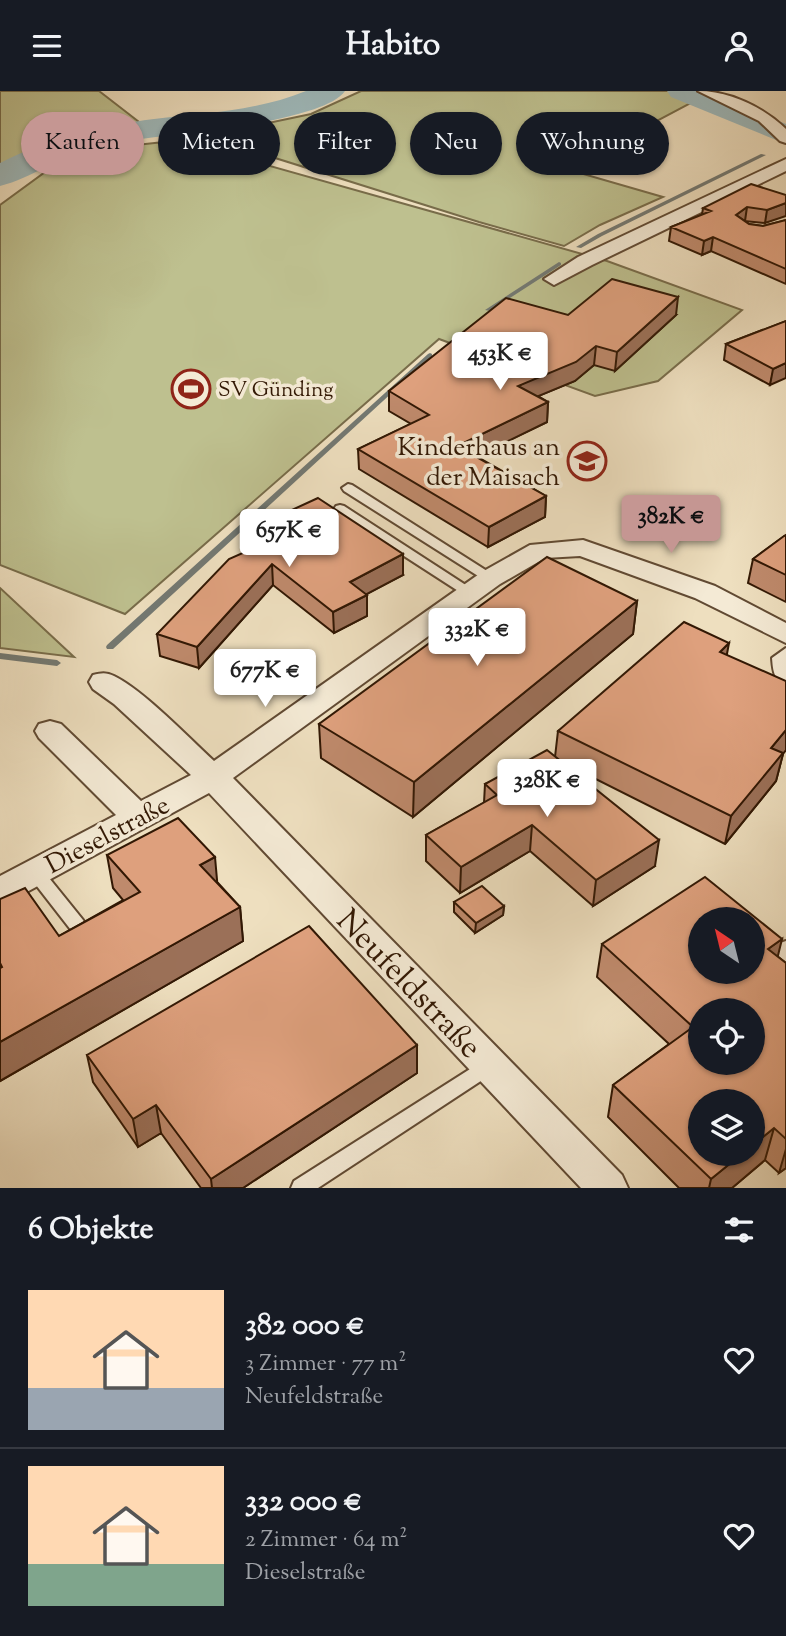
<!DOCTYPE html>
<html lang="de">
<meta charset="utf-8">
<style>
body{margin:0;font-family:"Sorts Mill Goudy",serif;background:#242831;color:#f1f3f6;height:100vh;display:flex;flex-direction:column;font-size:26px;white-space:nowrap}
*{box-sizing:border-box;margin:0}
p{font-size:23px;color:#9ea1a6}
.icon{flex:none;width:38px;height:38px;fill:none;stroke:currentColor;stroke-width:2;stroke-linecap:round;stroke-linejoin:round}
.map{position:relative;height:1097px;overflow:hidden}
.side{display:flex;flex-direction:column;background:#171b24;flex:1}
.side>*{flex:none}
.top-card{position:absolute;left:21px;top:21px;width:746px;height:63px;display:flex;gap:14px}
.needle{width:46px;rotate:325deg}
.fabs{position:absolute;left:688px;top:816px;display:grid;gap:14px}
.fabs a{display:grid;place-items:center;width:77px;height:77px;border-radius:50%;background:#171b24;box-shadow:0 2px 5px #0004;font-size:35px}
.price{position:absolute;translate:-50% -60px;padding:0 16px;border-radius:7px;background:#fff;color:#222;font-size:23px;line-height:46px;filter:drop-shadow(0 2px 4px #0008)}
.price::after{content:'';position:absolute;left:50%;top:42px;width:21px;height:16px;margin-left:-10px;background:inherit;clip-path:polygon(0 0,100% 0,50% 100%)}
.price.selected{background:#c59692;color:#111}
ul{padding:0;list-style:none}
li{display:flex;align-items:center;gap:21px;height:175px;padding:0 28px}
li+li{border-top:2px solid #363941}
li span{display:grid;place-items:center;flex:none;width:196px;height:140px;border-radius:0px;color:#555}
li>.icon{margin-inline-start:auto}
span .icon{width:84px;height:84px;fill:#fffc;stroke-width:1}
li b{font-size:30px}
h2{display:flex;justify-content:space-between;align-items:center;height:84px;padding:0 28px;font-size:30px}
.tag{padding:0 24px;border-radius:32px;background:#171b24;box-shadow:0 2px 5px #0004;font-size:24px;line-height:63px}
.tag.selected{background:#c59692;color:#111}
header{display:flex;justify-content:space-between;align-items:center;height:91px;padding:0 28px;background:#171b24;font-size:32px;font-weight:700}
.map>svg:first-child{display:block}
</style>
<header><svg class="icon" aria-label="menu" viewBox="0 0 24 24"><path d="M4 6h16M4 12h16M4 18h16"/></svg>Habito<svg class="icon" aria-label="person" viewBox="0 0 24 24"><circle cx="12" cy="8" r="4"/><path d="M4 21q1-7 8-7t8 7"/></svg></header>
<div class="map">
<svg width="786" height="1097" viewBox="0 0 786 1097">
<rect width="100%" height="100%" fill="#eedfbf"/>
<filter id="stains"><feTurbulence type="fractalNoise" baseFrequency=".00286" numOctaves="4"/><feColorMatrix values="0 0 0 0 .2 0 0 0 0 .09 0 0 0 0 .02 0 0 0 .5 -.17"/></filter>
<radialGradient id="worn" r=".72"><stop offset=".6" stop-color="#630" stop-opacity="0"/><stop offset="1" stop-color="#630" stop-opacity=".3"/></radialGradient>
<path fill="#bec08f" stroke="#786c4a" stroke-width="2" d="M0 0H99L143 34C92 41 45 52 0 77Z
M361 0H696L706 4 566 78 663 106 600 134 564 155 479 131 224 51 197 47 311 23Z
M164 51 223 55 217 60 607 170 742 219 658 290 595 305 439 248 125 523 0 474V114L63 68 89 59Z
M0 497 74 566 0 557Z"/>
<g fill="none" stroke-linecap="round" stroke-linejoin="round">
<path fill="#737973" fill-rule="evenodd" d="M761 63 766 64 602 145 581 157 576 156 598 143Z
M559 171 561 172V174L490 220 485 219Z
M430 262 432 263V265L113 558H107L106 556 107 554 428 263Z
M0 562 57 569 61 572 57 575 0 568Z"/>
<path fill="#9ebabd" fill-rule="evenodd" d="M306 0H345C335 15 295 24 278 28 217 43 154 42 93 57 60 65 32 87 0 95V72C49 47 100 35 154 28 205 22 257 20 306 0Z
M667 0H706L786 33V53L671 6Z"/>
<defs>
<path id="service" d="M348 393 352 394 498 487 491 491 486 490 344 400 342 397Z
M340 414 344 415 478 502 476 505H466L336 421 334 418 336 415Z
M786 557V593C773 589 773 578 772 567Z
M35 775 41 777 83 829 86 834 83 839 77 841 71 839 29 785 27 781 29 777Z
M786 850V882L780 880 773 871 780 852Z
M489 966 496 968 498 974 496 980 318 1097H291L294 1090Z"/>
<path id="minor" d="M698 0C730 0 763 16 786 38V52L780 50 759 30Z
M786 68V80L592 174 554 194 544 188 578 166Z
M583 449 715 495 786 532V552L695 507 580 465 545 467 500 493 233 687 622 1084 628 1097H581L209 702 12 809 0 813V785L116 724 39 647 35 640 39 633 50 630 61 633 141 710 191 684 114 613 93 598 89 591 93 584C101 582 106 581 114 585 143 599 188 646 214 670L482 481 530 454Z"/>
</defs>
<use href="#service" stroke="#614a33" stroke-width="4"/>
<use href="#minor" stroke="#614a33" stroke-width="4"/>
<use href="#service" fill="#f4ead5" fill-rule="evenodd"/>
<use href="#minor" fill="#f4ead5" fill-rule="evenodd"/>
</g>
<path fill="#bf8a6c" stroke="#321804" stroke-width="2" d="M786 104 765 132 744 130 749 133 763 135 786 129V193L711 160 702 164 669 150 671 136 702 124 703 117Z
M568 224H676L615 280 594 274 575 290 538 305 548 311 547 331 476 365 546 405 545 426 488 456 359 378 358 358 411 333 389 320V300Z
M786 230 770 294 724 269 726 253Z
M281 424 403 484 366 503 367 504V525L334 542 273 494 199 577 160 565 157 543 282 444Z
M786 444V511L748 492 753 468Z
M637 510 633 543 413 726 321 667 319 633Z
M727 564 783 663 776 690 725 753 562 671 655 775 593 815 530 760 460 802 426 770V744L484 712 485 693 555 666 558 640Z
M107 764 218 792 240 816 243 850 0 990V808L59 845 123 809 113 797Z
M454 811 504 815 503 824 475 842 454 821Z
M602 853 777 865 786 872V1077L779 1082 765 1069 732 1097H679L608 1026 613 994 669 953 597 886Z
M417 954V982L243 1097H201L161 1042 138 1056 93 991 87 964Z"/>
<path fill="#9b7058" stroke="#321804" stroke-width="2" d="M786 112V125L765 132 767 119Z
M747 116 745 130 736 124Z
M713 146 711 160 702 164 704 150Z
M678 206 676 224 615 280 617 261Z
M596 255 594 274 575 290 517 314 518 295Z
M786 272V287L770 294 773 278Z
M548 311 547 331 457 375V355Z
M546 405 545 426 488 456 489 436Z
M403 463V484L350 512V491Z
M272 473 273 494 199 577 197 556Z
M367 504V525L334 542 333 521Z
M637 510 633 543 413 726 414 691Z
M729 552 724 579 720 561Z
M786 639V659L783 663 776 690 725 753 731 725 771 657Z
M532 734 530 760 460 802 461 776Z
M659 749 655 775 593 815 596 789Z
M215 766 218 800 200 774Z
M504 815 503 824 475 842 476 832Z
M240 816 243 850 0 990V951Z
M782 848 774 881 768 858Z
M417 954V982L243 1097H212L211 1088Z
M156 1014 161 1042 138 1056 133 1028Z
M774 1037 765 1069 732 1097H709L711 1088 743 1062H752V1055Z
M786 1058V1077L779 1082Z"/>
<path fill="#dea07d" stroke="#321804" stroke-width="2" fill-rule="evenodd" d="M751 93 786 104V112L767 119 747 116 736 124 749 133 763 135 786 129V178L713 146 704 150 671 136 711 120 703 117Z
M612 188 678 206 617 261 596 255 576 271 518 295 548 311 457 355 546 405 489 436 358 358 429 324 389 300 506 207 568 224Z
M786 230V272L773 278 726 253Z
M318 407 403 463 350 491 367 504 333 521 272 473 197 556 157 543 229 468 299 437 281 424Z
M786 444V484L753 468 784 445Z
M547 466 637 510 414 691 319 633Z
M684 531 729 552 720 561 786 590V639L771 657 783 662 731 725 558 640Z
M547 659 659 749 596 789 532 734 461 776 426 744 497 704 485 693Z
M178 727 215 766 200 774 240 816 0 951V877L2 876 0 872V808L25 797 59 845 140 801 107 764Z
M705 786 782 848 768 858 786 872V1048L774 1037 752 1055V1010H700V1062H743L711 1088 613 994 693 936 602 853ZM700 828H752V880H700ZM700 919H752V971H700Z
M482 795 504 815 476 832 454 811Z
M309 835 417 954 211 1088 156 1014 133 1028 87 964Z"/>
<defs>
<symbol id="stadium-ring" viewBox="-11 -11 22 22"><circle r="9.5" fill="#f4ead5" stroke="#8f2418" stroke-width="1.5"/><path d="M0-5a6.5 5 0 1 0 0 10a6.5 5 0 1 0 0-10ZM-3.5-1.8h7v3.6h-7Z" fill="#8f2418"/></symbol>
<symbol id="school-ring" viewBox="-11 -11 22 22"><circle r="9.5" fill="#f4ead5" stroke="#8f2418" stroke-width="1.5"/><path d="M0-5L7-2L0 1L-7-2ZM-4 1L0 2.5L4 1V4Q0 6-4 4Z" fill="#8f2418"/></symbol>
</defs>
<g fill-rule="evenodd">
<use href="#stadium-ring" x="169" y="276" width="44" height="44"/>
<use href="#school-ring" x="565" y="348" width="44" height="44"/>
</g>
<g text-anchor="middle" stroke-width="7" stroke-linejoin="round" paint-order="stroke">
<g font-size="21" fill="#321804" stroke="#f4ead5" text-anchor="start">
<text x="218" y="305">SV Günding</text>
</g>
<g font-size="26" fill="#321804" stroke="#f4ead5" text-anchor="end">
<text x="560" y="364">Kinderhaus an<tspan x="560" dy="30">der Maisach</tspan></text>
</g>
<g font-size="26" fill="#321804" stroke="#f4ead5">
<text transform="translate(107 743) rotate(-28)" y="9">Dieselstraße</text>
</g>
<g font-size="32" fill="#321804" stroke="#f4ead5">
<text transform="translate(410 892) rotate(46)" y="11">Neufeldstraße</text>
</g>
</g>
<rect width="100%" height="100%" filter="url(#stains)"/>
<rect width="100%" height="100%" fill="url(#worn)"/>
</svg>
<div class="fabs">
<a><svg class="needle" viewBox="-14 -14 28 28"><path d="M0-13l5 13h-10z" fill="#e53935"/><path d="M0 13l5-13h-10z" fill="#9ea1a6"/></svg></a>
<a><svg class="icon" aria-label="locate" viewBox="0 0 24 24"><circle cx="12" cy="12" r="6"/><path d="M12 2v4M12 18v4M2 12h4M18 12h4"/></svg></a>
<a><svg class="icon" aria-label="layers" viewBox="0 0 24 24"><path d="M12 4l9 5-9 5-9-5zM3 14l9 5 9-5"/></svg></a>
</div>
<b class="price" style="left:500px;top:301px">453K €</b>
<b class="price selected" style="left:671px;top:464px">382K €</b>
<b class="price" style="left:289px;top:478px">657K €</b>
<b class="price" style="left:477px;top:577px">332K €</b>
<b class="price" style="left:265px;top:618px">677K €</b>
<b class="price" style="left:547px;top:728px">328K €</b>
<div class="top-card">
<a class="tag selected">Kaufen</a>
<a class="tag">Mieten</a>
<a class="tag">Filter</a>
<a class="tag">Neu</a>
<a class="tag">Wohnung</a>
</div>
</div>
<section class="side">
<h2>6 Objekte<svg class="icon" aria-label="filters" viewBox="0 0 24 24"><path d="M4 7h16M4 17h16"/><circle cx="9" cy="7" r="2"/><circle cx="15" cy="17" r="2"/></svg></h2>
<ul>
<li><span style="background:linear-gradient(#ffd9b3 70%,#9aa5b1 0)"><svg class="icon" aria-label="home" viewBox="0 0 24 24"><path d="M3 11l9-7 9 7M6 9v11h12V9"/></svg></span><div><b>382 000 €</b><p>3 Zimmer · 77 m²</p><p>Neufeldstraße</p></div><svg class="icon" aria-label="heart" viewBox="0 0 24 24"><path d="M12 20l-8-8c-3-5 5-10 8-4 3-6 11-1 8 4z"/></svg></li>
<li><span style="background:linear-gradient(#ffd9b3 70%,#7fa58c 0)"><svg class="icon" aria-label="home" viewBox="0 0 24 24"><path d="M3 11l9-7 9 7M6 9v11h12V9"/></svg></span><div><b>332 000 €</b><p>2 Zimmer · 64 m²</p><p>Dieselstraße</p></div><svg class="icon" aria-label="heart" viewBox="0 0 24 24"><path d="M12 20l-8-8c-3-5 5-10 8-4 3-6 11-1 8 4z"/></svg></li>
</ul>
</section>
